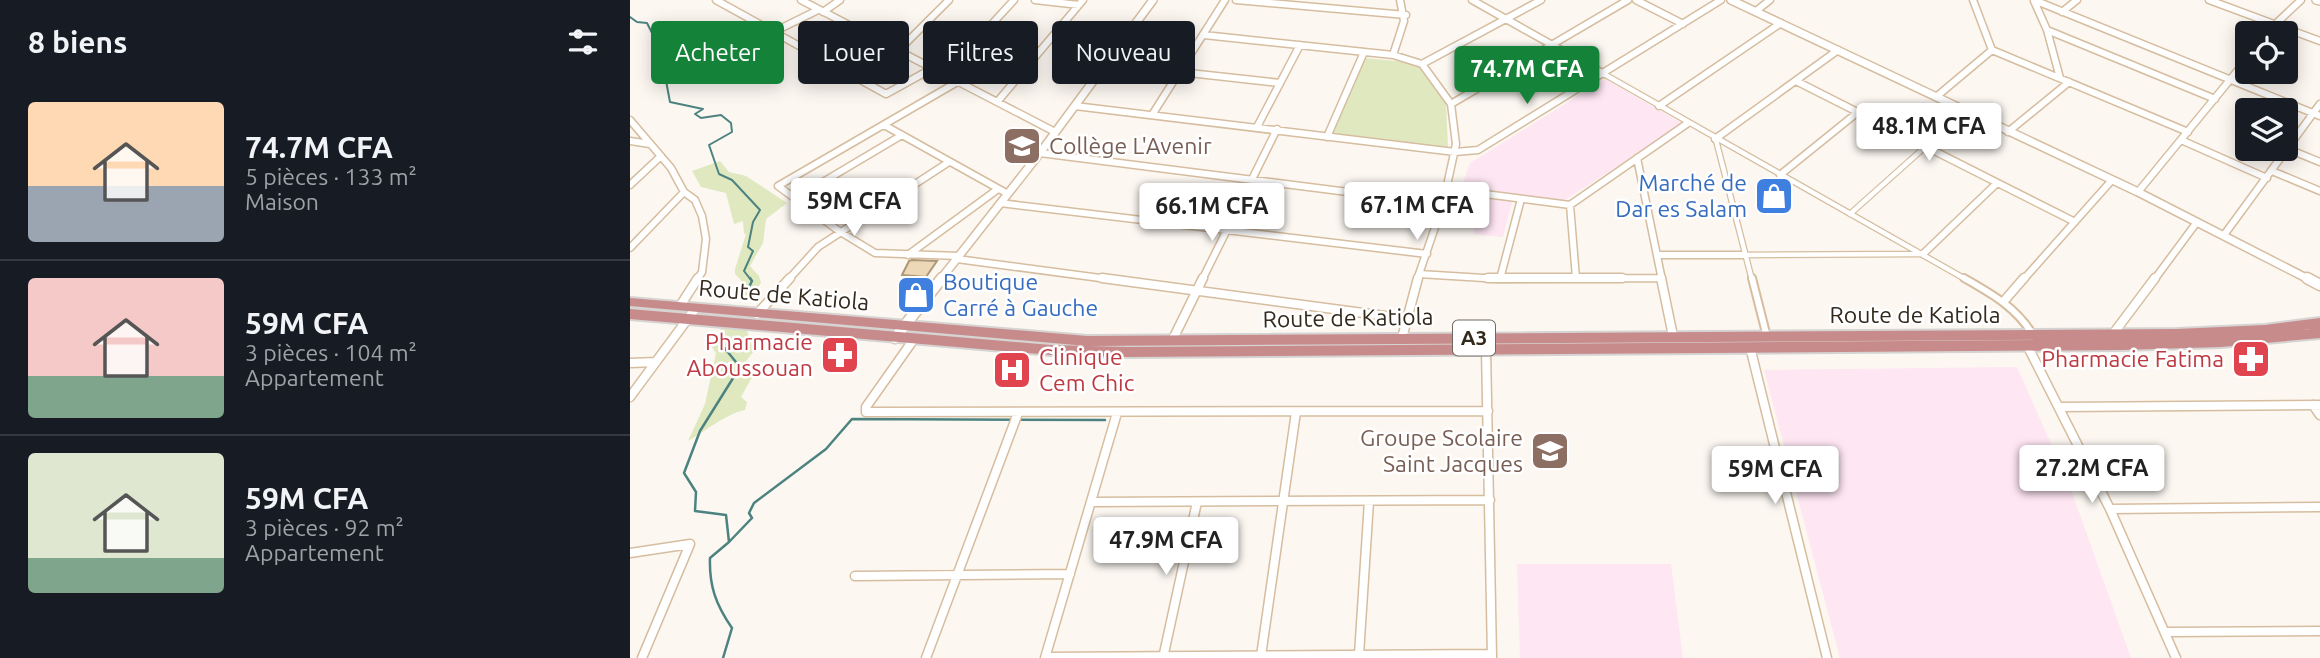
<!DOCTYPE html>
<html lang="fr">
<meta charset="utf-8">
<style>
body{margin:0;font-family:Ubuntu,sans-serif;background:#20242c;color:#f1f3f6;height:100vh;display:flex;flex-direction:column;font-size:26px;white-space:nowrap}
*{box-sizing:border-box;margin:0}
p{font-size:23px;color:#9ea1a6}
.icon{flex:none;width:38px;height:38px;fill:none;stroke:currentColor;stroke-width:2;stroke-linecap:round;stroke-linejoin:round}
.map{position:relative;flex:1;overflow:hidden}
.sheet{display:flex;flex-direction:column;background:#171b24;width:630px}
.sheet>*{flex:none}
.banner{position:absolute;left:21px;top:21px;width:665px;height:63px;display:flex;gap:14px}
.controls{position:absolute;left:1605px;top:21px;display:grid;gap:14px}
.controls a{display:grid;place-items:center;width:63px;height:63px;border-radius:7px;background:#171b24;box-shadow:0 4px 18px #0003;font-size:35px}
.price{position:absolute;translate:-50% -60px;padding:0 16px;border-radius:7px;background:#fff;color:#222;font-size:23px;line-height:46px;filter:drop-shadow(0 2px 4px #0008)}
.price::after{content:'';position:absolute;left:50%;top:42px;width:21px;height:16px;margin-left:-10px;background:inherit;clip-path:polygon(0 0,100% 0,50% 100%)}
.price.selected{background:#148239;color:#fff}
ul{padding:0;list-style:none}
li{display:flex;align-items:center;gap:21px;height:175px;padding:0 28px}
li+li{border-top:2px solid #363941}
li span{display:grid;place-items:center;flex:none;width:196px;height:140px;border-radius:7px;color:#555}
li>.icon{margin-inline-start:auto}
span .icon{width:84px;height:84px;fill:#fffc;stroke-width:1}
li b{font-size:30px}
h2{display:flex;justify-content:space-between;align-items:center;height:84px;padding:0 28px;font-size:30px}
.pill{padding:0 24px;border-radius:7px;background:#171b24;box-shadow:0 4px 18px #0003;font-size:24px;line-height:63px}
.pill.selected{background:#148239;color:#fff}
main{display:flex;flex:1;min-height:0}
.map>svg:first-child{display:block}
</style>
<main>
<section class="sheet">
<h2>8 biens<svg class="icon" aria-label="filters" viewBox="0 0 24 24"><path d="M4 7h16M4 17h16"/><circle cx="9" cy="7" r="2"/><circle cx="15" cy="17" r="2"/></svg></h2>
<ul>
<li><span style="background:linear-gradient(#ffd9b3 60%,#9aa5b1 0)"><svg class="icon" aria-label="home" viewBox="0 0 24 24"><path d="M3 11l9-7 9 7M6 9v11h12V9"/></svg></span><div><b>74.7M CFA</b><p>5 pièces · 133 m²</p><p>Maison</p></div></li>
<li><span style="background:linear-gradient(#f6c9c9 70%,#7fa58c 0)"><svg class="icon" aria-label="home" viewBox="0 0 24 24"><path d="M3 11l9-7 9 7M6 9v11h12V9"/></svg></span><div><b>59M CFA</b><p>3 pièces · 104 m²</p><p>Appartement</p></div></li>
<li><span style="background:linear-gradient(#dfe7d0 75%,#7fa58c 0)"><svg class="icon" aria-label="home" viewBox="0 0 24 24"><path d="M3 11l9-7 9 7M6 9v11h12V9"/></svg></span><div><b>59M CFA</b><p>3 pièces · 92 m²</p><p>Appartement</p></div></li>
</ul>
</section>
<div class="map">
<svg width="1690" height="658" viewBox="0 0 1690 658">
<rect width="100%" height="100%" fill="#fcf7f1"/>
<path fill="#fee6f3" d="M975 79 1053 124 935 200 884 194 873 237 843 234 855 190 832 186 840 163Z
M1387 367 1440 487 1501 658H1210L1134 370Z
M887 564H1041L1053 658H890Z"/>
<path fill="#e0e8c0" d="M735 58 797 64 816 103 818 147 702 135Z
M90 161 99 172 116 176 157 203 136 219 133 243 120 266 129 276 131 283 118 300 106 299 111 280 105 274V269L116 234H114L113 221 104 224 96 193 71 187 62 171Z
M93 326 116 328 124 351 116 361 125 364 126 370 111 397 117 402 115 410C95 414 76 431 58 441L75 404 86 353 80 344Z"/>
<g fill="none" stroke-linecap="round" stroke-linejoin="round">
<path stroke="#4c8380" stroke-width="2" d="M0 17 7 22 17 23 30 49 40 102 73 109 65 114 71 118 91 115 101 123 102 132 79 145 89 174 102 180 130 210 123 222 118 247 123 251 114 271 121 280"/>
<path stroke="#4c8380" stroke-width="2.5" d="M118 289 122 281 120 278
M88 340 110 367 70 431 54 473 66 492 65 511 96 515 99 542 80 558C79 586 86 605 102 628L93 658
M99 542 122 518 119 513 124 503 196 449 222 419 475 420"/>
</g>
<path fill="#ecd7b6" stroke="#ac9878" stroke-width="2" d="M279 261 282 260 307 261 296 277 272 275Z"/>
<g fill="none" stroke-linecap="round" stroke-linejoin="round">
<defs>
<path id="pedestrian-far1" d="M974 74 1337 280
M1086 140 1122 280
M1220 214 1295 147
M1114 255 1290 254"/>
<path id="pedestrian" d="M1122 278 1137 337
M1334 278C1362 294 1386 307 1403 335"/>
<path id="minor-far1" d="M86 0 256 94 303 68
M171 0 425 132
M405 0 449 5
M606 0 776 15
M842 0 974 74
M1006 0 1053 24
M1343 0 1362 50 1558 132
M1404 0 1690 116
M1579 0 1690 41
M1404 1 1417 30 1430 78
M1126 11 1140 0
M193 12 210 0
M1432 12 1447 0
M1417 30 1585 99
M426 32 491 41
M1636 33 1671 0
M574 35 763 55 792 64 821 104 826 144 813 204 787 280
M269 50 319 0
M763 55 774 21 770 0
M91 58 188 10
M792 64 911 0
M550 72 650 83
M316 74 384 0
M329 81 148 186 209 231 245 253 329 256
M1166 81 1445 222
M1306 97 1362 50
M368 101 453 0
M821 104 998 0
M445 106 825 152 848 150 1091 0
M1029 106 1151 23
M522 115 595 0
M0 120 41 168 54 192 65 200 72 216 76 239 72 272 67 280
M254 125 378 194
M627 127 670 45
M1378 132 1439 82
M697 137 734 52
M1085 139 1208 50
M1551 140 1637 178
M0 141 20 144
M1295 147 1336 111
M1658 149 1690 162
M410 153 813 204
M1007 158 1032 280
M1642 171 1690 191
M1150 175 1228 112
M0 185 31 156
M816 189 940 205 1058 123
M1508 192 1617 59
M166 198 272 135
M370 203 797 254
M940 205 946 278
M1594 235 1690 104
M0 248 54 192
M1293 254 1367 183
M278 255 368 189
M1028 255H1114
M327 259 485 280
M789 274 870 279 1032 278
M870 279 891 199
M158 280 188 247 319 162
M572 280 647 129
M1393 280 1482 180
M1524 280 1567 222"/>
<path id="minor" d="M472 278 778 319
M858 278H992
M1031 278 1043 336
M1374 301 1394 278
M50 306 68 278
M127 314 160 278
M1483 334 1525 278
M772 338 788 278
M284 339 236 407V412L858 411
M542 341 573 278
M1397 345 1480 509 1546 658
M1120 347 1197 658
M856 349 862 657
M0 363 26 362
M0 397 65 309
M1683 405 1690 415
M1429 407 1690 405
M461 502 860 500
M1480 509 1690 507
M0 553 60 544 12 658
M225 576 440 574
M1537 632 1690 631
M729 655 739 501
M631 656 666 412
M416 657 862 654
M296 658 388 413
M415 658 487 413
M533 658 567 502"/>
<path id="tertiary-far1" d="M1101 0 1508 192 1680 280
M1686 0 1690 1
M310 280 410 153 523 0"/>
<path id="tertiary" d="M1677 278 1690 285
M265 338 312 278"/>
<path id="trunk" d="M0 298 457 336 1547 329 1635 325 1690 318V328L1673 330 1690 328V338L1591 347 1492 350 497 357 421 355 0 319V309L421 345 497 347 1538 339 457 346 0 306Z"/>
</defs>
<use href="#pedestrian-far1" stroke="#d6bd9f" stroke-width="7"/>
<use href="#pedestrian" stroke="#d6bd9f" stroke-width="10"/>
<use href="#minor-far1" stroke="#d6bd9f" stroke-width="9"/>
<use href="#minor" stroke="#d6bd9f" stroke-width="11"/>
<use href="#tertiary-far1" stroke="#d6bd9f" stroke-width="10"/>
<use href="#tertiary" stroke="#d6bd9f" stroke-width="13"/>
<use href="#trunk" stroke="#d6d4d2" stroke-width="4"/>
<use href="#pedestrian-far1" stroke="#fff" stroke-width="4.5"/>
<use href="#pedestrian" stroke="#fff" stroke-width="6"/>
<use href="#minor-far1" stroke="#fff" stroke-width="6"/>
<use href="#minor" stroke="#fff" stroke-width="8"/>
<use href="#tertiary-far1" stroke="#fff" stroke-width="7"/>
<use href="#tertiary" stroke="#fff" stroke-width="10"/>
<use href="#trunk" fill="#c88b8c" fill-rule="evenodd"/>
</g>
<defs>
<symbol id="school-square" viewBox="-11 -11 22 22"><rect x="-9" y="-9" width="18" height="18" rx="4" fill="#8d6e63" stroke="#fff"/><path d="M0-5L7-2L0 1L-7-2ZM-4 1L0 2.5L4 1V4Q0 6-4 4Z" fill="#fff"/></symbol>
<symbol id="shop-square" viewBox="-11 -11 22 22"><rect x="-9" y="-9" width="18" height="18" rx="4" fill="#3f7fe0" stroke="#fff"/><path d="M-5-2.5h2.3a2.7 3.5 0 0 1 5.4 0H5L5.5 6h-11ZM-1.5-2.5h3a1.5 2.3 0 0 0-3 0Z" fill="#fff"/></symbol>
<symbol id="pharmacy-square" viewBox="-11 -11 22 22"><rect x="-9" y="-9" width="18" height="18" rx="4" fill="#e0444e" stroke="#fff"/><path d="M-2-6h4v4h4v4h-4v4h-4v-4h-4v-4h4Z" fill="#fff"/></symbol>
<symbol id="hospital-square" viewBox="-11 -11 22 22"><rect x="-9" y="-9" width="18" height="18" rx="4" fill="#e0444e" stroke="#fff"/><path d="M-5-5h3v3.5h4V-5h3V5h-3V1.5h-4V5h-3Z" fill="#fff"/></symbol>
</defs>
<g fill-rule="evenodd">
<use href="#school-square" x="370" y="124" width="44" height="44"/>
<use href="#shop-square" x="1122" y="174" width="44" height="44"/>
<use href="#shop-square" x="264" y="273" width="44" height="44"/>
<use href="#pharmacy-square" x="188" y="333" width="44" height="44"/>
<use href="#pharmacy-square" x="1599" y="337" width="44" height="44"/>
<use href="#hospital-square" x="360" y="348" width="44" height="44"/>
<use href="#school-square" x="898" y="429" width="44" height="44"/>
</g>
<g text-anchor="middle" stroke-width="5" stroke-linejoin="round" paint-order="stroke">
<rect fill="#fff" stroke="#706961" stroke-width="2" x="823" y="320.5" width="42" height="35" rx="5"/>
<g font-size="21" font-weight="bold" fill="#33291d">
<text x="844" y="345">A3</text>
</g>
<g font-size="23" fill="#785e54" stroke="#fff" text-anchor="start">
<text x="419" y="154">Collège L'Avenir</text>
<text x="893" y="446" text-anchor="end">Groupe Scolaire<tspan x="893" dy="26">Saint Jacques</tspan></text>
</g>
<g font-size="23" fill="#366cbe" stroke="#fff" text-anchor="end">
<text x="1117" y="191">Marché de<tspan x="1117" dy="26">Dar es Salam</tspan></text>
<text x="313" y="290" text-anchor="start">Boutique<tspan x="313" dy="26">Carré à Gauche</tspan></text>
</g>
<g font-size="23" fill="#33291d" stroke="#fff">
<text transform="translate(154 295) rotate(5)" y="8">Route de Katiola</text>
<text x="1285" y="323">Route de Katiola</text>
<text transform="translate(718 318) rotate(-1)" y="8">Route de Katiola</text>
</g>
<g font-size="23" fill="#be3a42" stroke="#fff" text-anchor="end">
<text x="183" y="350">Pharmacie<tspan x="183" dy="26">Aboussouan</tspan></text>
<text x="409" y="365" text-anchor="start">Clinique<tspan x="409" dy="26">Cem Chic</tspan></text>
<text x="1594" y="367">Pharmacie Fatima</text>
</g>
</g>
</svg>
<div class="controls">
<a><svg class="icon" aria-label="locate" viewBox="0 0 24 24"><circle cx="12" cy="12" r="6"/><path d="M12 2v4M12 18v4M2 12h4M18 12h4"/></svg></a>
<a><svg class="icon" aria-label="layers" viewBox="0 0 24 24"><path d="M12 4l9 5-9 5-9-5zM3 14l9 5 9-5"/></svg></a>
</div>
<b class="price selected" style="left:897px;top:106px">74.7M CFA</b>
<b class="price" style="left:1299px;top:163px">48.1M CFA</b>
<b class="price" style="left:224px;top:238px">59M CFA</b>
<b class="price" style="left:787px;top:242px">67.1M CFA</b>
<b class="price" style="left:582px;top:243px">66.1M CFA</b>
<b class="price" style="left:1462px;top:505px">27.2M CFA</b>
<b class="price" style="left:1145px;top:506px">59M CFA</b>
<b class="price" style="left:536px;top:577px">47.9M CFA</b>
<div class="banner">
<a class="pill selected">Acheter</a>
<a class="pill">Louer</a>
<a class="pill">Filtres</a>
<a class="pill">Nouveau</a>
</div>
</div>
</main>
